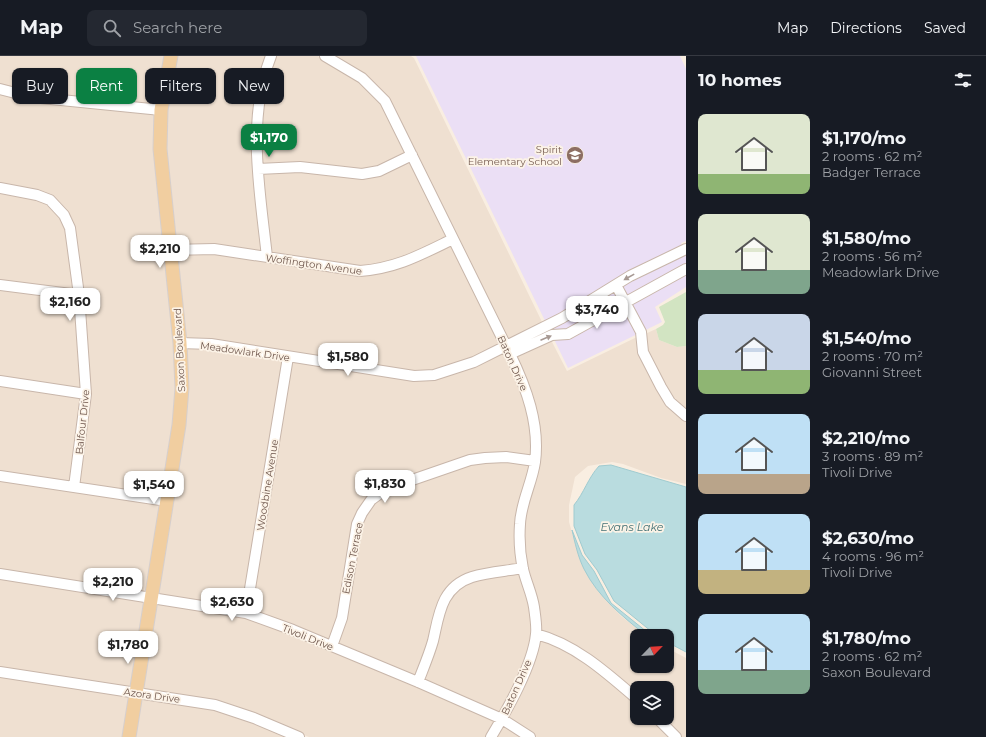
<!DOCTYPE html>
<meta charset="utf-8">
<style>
body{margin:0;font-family:Montserrat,sans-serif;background:#242831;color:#f1f3f6;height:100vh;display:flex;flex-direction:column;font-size:15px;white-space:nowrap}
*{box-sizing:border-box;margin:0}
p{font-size:13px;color:#9ea1a6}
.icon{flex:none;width:22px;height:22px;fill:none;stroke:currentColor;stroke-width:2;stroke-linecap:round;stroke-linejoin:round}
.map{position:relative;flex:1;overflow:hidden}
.sheet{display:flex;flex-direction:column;background:#171b24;width:300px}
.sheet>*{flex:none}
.banner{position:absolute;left:12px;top:12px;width:380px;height:36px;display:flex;gap:8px}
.needle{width:26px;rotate:65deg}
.controls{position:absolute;left:630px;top:573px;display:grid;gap:8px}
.controls a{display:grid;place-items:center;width:44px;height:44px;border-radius:8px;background:#171b24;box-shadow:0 1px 3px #0004;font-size:20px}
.price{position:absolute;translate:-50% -34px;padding:0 9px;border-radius:8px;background:#fff;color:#222;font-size:13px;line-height:26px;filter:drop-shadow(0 1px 2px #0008)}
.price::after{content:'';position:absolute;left:50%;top:24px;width:12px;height:9px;margin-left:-6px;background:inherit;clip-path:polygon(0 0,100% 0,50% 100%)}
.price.on{background:#0b8043;color:#fff}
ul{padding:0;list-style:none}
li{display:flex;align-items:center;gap:12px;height:100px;padding:0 12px}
li span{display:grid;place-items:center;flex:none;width:112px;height:80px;border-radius:8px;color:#555}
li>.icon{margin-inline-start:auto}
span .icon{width:48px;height:48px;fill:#fffc;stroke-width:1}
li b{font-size:17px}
h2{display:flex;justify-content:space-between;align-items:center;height:48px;padding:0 12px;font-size:17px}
.pill{padding:0 14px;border-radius:8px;background:#171b24;box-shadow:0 1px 3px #0004;font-size:14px;line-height:36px}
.pill.on{background:#0b8043;color:#fff}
header{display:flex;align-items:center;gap:24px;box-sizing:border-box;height:56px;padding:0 20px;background:#171b24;border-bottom:1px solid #363941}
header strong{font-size:19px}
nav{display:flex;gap:22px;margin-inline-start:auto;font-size:14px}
.search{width:280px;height:36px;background:#242831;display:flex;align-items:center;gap:10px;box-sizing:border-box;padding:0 14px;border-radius:8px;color:#9ea1a6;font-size:15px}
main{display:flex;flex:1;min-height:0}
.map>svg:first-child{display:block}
</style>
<header>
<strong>Map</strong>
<div class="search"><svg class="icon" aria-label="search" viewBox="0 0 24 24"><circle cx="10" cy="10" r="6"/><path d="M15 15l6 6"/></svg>Search here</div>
<nav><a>Map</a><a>Directions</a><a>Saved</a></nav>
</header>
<main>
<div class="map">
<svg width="686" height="681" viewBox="0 0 686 681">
<rect width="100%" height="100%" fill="#f9eee1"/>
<path fill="#efe0d1" d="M0 0H167L157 50 32 38 0 29Z
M174 0H268L256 41 263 197 174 191 164 93V54Z
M275 0H318L359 24 382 47 407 98 378 112 363 115 262 110 261 85 263 41Z
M332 0H411L414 2 543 268 508 285 399 63Z
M0 37 157 57 178 332 164 441 78 428 88 351 74 171 53 142 0 129Z
M410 104 448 182 399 205 361 212 271 198 262 117 300 114 363 122Z
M0 136 35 143 48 147 61 161 66 173 74 235 0 225Z
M451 188 501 288 472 303 434 316H414L184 284 174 198 214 197 360 219Z
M0 232 75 242 82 334 0 321Z
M656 273 659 284 677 291 686 290V355L673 344 647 295 645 278Z
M637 281 686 364V428L661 422 623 408 612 406 588 410 575 421 569 449V466L576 490 599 536 621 560 647 580H637V610H667V592L686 602V681H681L662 662H667V632H637V638L540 576 524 487 523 467 540 403 515 299 551 284 567 315Z
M184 291H210L284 304 243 553 157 538Z
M504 294 518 324 531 371V401L506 397 368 443 338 562 330 585 250 555 291 305 413 323Z
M0 328 82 341 70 427 0 417Z
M506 404 531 408 519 509 460 523 429 585 416 621 337 588 361 468 374 447 387 436 471 408Z
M0 424 163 448 149 537 0 514Z
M520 516 530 550 532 578 519 622 500 658 423 624 441 560 452 538 464 528 473 524Z
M0 521 148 544 132 633 0 612Z
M155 545 242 560 271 569 497 665 487 681H309L256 659 140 634Z
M539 583 570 597 602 618 637 647V662H652L670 681H537L507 661Z
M0 619 131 640 126 681H0Z
M139 641 214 653 253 666 290 681H133Z
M503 668 523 681H496Z"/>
<path fill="#ebdff5" d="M416 0H680L686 13V185L681 187 686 197V231L655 251 662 266 568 312Z"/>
<path fill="#d2e4c2" d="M686 236V290L677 291 659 284 656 273 663 269 665 266 659 251Z"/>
<path fill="#b9dcdf" stroke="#a0cbd0" d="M611 409 686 431V596L667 586V580H657L614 545 597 514 585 498 574 470V449C584 437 588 422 599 410Z
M572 474 582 499 594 515 611 547 652 580H647C623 561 598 541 584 513 578 501 575 487 572 474Z"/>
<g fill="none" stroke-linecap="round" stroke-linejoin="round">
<defs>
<path id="minor" d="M325 0 362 22 385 45 510 298C526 331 540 368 535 406 532 427 521 446 520 468 519 482 520 499 523 513 526 526 532 538 534 551 535 559 537 570 536 578 533 609 507 654 491 681
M0 33 31 41 161 54
M258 113 300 111 362 118 379 115 412 99
M0 132 37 139 50 144 64 159 70 172 79 239 86 338 74 431
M170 194 214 193 360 215C397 212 420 199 453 183
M267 201C260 135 246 64 271 0
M0 229 79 239
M616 229 641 276 643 296 661 331 670 346 686 360
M180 287 211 288 414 320 434 319 474 306 562 262 630 220 686 193
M510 298 552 279 568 278 686 213
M0 325 86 338
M0 420 167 445
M0 518 246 557 293 574 418 626 502 663 530 681
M246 557 288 301
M536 578C575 588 607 617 637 643
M332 590 342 562 357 468 362 457 371 444 386 433 470 404 485 402 506 401 535 405
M0 616 215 649 254 662 299 681
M418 626C423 613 429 599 433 585 439 559 441 531 472 521 488 516 507 515 523 512
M657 662 676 681"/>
<path id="major" d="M129 681 179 369 182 332 180 287 160 93 161 54 171 0"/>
</defs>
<use href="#minor" stroke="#c8b6aa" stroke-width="12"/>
<use href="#major" stroke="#d6cfcd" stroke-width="15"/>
<use href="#minor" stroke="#fff" stroke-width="10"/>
<use href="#major" stroke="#f1cea0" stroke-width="13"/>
</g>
<defs><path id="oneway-solid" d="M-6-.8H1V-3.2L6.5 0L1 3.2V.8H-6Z"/></defs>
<g fill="#a79993">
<use href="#oneway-solid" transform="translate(629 221) rotate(151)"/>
<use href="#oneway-solid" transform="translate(546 282) rotate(-23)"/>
</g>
<defs>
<symbol id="school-disc" viewBox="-11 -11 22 22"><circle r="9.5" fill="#8d6e63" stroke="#fcf3e7"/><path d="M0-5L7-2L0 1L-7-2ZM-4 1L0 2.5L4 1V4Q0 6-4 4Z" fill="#fff"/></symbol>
</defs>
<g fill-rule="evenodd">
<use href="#school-disc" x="565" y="89" width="20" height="20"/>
</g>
<g text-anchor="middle" stroke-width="3.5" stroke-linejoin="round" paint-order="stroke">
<g font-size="10" fill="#785e54" stroke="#fcf3e7" text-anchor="end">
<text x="562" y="97">Spirit<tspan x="562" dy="12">Elementary School</tspan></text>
</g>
<g font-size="10" fill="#6d554b" stroke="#fcf3e7">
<text transform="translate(314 208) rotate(8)" y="4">Woffington Avenue</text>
<text transform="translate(179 294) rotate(-93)" y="4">Saxon Boulevard</text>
<text transform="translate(245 295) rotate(8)" y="4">Meadowlark Drive</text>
<text transform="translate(513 307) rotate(66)" y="4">Baton Drive</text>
<text transform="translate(82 366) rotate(-84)" y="4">Balfour Drive</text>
<text transform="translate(267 429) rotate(-81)" y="4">Woodbine Avenue</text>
<text transform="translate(352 502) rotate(-79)" y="4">Edison Terrace</text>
<text transform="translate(308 581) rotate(22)" y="4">Tivoli Drive</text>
<text transform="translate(516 631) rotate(-66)" y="4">Baton Drive</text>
<text transform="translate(152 639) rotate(8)" y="4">Azora Drive</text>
</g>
<g font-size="11" font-style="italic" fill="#457377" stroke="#fcf3e7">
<text x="632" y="475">Evans Lake</text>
</g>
</g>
</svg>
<div class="controls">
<a><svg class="needle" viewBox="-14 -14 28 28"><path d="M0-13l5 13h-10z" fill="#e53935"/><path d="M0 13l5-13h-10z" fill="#9ea1a6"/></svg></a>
<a><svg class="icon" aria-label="layers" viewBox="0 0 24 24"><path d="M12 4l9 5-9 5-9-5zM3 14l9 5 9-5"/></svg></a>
</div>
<b class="price on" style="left:269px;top:102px">$1,170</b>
<b class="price" style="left:160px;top:213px">$2,210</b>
<b class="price" style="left:70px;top:266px">$2,160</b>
<b class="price" style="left:597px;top:274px">$3,740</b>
<b class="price" style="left:348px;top:321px">$1,580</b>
<b class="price" style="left:385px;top:448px">$1,830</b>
<b class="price" style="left:154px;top:449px">$1,540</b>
<b class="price" style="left:113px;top:546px">$2,210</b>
<b class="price" style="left:232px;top:566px">$2,630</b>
<b class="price" style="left:128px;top:609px">$1,780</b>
<div class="banner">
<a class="pill">Buy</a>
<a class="pill on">Rent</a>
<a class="pill">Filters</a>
<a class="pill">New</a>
</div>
</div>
<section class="sheet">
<h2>10 homes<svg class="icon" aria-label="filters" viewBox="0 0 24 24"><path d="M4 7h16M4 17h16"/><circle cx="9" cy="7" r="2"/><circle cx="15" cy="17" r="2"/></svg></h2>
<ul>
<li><span style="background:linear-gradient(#dfe7d0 75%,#8fb573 0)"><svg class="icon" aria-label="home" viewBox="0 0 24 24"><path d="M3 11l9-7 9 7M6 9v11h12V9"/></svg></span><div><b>$1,170/mo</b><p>2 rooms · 62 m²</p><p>Badger Terrace</p></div></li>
<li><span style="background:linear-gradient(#dfe7d0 70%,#7fa58c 0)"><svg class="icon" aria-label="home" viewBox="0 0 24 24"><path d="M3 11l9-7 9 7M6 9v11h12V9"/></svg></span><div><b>$1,580/mo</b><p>2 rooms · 56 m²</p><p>Meadowlark Drive</p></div></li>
<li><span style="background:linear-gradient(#c9d6e8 70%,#8fb573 0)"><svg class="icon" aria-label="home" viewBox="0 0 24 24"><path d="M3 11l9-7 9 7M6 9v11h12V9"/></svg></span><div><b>$1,540/mo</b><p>2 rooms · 70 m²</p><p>Giovanni Street</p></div></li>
<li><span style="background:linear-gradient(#bfe0f5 75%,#b9a48a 0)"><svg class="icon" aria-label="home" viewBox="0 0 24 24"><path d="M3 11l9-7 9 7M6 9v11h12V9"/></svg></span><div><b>$2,210/mo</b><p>3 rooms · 89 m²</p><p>Tivoli Drive</p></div></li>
<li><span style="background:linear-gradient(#bfe0f5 70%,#c2b280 0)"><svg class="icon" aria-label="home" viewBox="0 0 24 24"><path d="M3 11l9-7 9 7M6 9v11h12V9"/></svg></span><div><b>$2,630/mo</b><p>4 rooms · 96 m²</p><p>Tivoli Drive</p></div></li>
<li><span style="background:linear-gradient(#bfe0f5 70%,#7fa58c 0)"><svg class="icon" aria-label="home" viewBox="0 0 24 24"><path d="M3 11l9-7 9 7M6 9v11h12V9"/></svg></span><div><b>$1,780/mo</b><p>2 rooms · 62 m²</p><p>Saxon Boulevard</p></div></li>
</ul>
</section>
</main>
